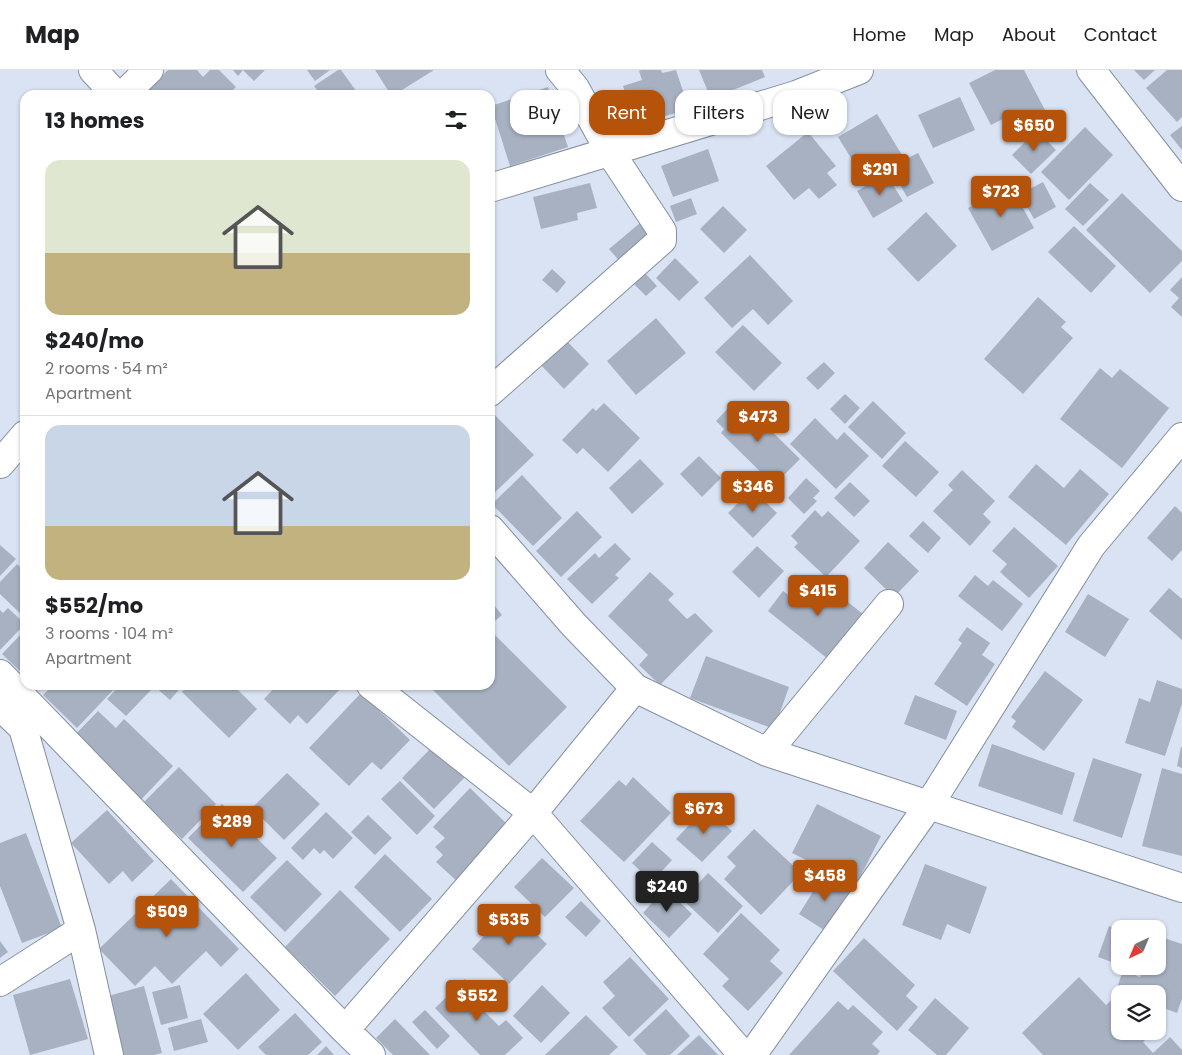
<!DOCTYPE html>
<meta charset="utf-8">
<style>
body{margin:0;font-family:Poppins,sans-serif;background:#f2f2f2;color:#202124;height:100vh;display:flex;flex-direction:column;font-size:19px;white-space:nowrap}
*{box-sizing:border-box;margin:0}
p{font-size:16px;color:#757577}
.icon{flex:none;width:28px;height:28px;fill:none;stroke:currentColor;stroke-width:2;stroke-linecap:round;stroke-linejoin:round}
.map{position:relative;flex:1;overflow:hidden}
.details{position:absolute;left:20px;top:20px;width:475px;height:600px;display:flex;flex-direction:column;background:#fff;border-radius:15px;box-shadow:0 1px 4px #0004}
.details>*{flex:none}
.top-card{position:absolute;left:510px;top:20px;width:475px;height:45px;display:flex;gap:10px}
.needle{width:32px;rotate:224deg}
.fabs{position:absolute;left:1111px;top:850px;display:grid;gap:10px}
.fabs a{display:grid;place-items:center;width:55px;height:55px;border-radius:10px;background:#fff;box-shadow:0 1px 4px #0004;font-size:25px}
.price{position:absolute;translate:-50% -42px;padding:0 11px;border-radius:5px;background:#b45309;color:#fff;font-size:16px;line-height:32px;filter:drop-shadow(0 1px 2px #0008)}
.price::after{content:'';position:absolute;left:50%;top:30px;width:15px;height:11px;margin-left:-8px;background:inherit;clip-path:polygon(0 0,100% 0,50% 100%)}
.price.current{background:#222;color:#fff}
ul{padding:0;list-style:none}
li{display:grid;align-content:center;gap:10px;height:265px;padding:0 25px}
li+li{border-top:1px solid #e0e0e0}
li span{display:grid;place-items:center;height:155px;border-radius:15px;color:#555}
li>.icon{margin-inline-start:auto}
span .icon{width:90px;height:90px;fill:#fffc;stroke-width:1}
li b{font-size:21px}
h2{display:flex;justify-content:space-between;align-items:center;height:60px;padding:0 25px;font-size:21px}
.pill{padding:0 18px;border-radius:15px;background:#fff;box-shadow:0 1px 4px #0004;font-size:18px;line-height:45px}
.pill.current{background:#b45309;color:#fff}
header{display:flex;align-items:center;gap:30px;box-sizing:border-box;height:70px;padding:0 25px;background:#fff;border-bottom:1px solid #e0e0e0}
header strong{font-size:24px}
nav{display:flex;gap:28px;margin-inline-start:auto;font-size:18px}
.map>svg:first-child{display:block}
</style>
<header>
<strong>Map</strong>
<nav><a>Home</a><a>Map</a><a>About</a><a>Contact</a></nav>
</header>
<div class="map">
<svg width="1182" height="985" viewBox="0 0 1182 985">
<rect width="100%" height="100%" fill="#d9e3f3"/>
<path fill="#a7b1c1" d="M168 0H197L203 7 210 0H219L236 17 228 25H154L148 19Z
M233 0H265L254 11 243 0 238 6Z
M307 0H330L315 11Z
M338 0H341L359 25H321L314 16Z
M375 0H434L394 25H391Z
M641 0H661L662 3 676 0 689 39 636 55 623 16 642 10 639 1Z
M699 0H762L765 7 711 29Z
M995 0H1024L1045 40 1016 55 1011 45 991 55 969 13Z
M1134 0H1155L1144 10Z
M1167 0H1182V47L1177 52 1146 18Z
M548 17 568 77 510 96 491 36Z
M960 27 975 60 933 78 918 45Z
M877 44 902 85 879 99 870 84 854 93 838 67Z
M1182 56V80L1170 65Z
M1085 57 1113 85 1069 130 1041 102Z
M1037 60 1056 80 1031 104 1012 85Z
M808 62 836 96 827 103 837 115 819 129 809 118 794 130 766 96Z
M708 79 719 111 673 127 661 96Z
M918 83 934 113 907 127 890 97Z
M886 104 903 131 873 148 857 121Z
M1043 112 1056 137 1034 149 1020 124Z
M590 113 597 138 577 143 578 150 541 159 533 127Z
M1090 113 1109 130 1083 156 1065 139Z
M1010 115 1034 158 992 181 968 138Z
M1122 123 1182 181V191L1150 223 1086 160Z
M691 128 697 144 676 152 670 136Z
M723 136 747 160 724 183 700 159Z
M926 142 957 176 918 212 887 179Z
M640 153 653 169 623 195 609 179Z
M1074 156 1116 196 1091 223 1048 182Z
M750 185 793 231 768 255 753 239 732 258 704 228Z
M675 188 699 212 679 231 656 208Z
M552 199 566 212 557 223 542 210Z
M645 203 657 216 646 226 634 214Z
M1182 207V247L1171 237 1179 228 1170 220Z
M1038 227 1066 252 1061 257 1073 268 1023 324 984 289Z
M656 248 686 283 636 325 607 291Z
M743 255 782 293 754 321 715 282Z
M564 268 589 294 564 319 539 293Z
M824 292 835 303 818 320 806 308Z
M1100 298 1112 308 1120 299 1169 338 1122 398 1060 349Z
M845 324 860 338 845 354 830 339Z
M873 331 906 363 882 389 848 357Z
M604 333 640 368 608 402 583 378 577 384 562 370 593 338 596 341Z
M730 336 739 344 746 336 800 389 774 415 721 363 724 359 716 351Z
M490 340 534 385 490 427Z
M815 348 837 370 844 362 869 386 836 419 790 374Z
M905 371 939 402 916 427 882 396Z
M699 386 721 408 702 427 680 404Z
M640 389 664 414 632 444 609 418Z
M1036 394 1064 418 1080 399 1109 424 1066 475 1008 427Z
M962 400 995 431 983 444 991 452 970 476 933 441 953 420 948 415Z
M522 405 562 448 533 476 492 434Z
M806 408 820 421 813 428 817 431 804 444 788 428Z
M850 412 870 431 854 447 834 428Z
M752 419 777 443 753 468 728 443Z
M1175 436 1182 443V480L1172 491 1147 468Z
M815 440 822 447 828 441 860 471 826 507 794 477 798 473 791 466Z
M577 441 602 467 561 507 536 481Z
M923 451 941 468 928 483 909 466Z
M1014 457 1058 496 1029 528 1000 502 1007 494 992 481Z
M888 472 919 501 894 527 864 498Z
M615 473 631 489 615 505 619 508 592 534 567 509 595 483 599 488Z
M0 475 16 489 0 506Z
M757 476 784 501 759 528 732 502Z
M17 494 25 502V548L0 524V512Z
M650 502 674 524 668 530 687 549 695 543 713 561 660 615 639 595 648 585 608 546Z
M975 505 988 516 993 510 1023 534 1002 561 958 526Z
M816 507 863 544 828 589 768 541 783 521 798 532Z
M1169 518 1182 529V570L1149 541Z
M1088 524 1129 549 1105 587 1065 562Z
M490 530 502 545 490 555Z
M8 538 25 554 0 580V540L3 543Z
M967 557 990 573 982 585 995 594 967 636 934 614 962 573 958 570Z
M25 560V606L2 584Z
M495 565 567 637 509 696 428 615H490V570Z
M706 586 789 617 774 659 690 628Z
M1045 601 1083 630 1044 681 1012 657 1016 651 1011 647Z
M1157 610 1182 619V634L1165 686 1125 673 1139 628 1150 632Z
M53 615H114L116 617 77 658 43 625Z
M120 615H147L151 620 126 646 107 629Z
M153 615H183L170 630Z
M188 615H233L257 639 229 668 182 622Z
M277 615H337L341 618 307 654 298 645 290 654 264 629Z
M361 623 410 670 381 700 372 692 349 716 309 678Z
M915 625 957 641 946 670 904 654Z
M98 641 116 658 124 649 173 696 136 735 69 671Z
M992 674 1075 703 1062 745 978 716Z
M433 676 465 707 434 739 402 708Z
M1181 677H1182V698L1177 696Z
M1093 688 1142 704 1122 768 1073 751Z
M179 697 216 734 182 769 144 732Z
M1162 698 1182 704V786L1142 776Z
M287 703 320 734 284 770 252 738Z
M633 707 671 743 624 792 580 751 619 710 626 716Z
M400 711 435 746 417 765 381 729Z
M470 718 512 759 459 813 436 792 443 785 435 777 445 768 433 757Z
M222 734 277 788 243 822 188 768Z
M817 734 881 766 856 815 792 783Z
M706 737 732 761 702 792 676 769Z
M107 740 154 791 132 812 123 801 109 814 71 773Z
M326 742 353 768 333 789 324 780 320 784 314 778 303 790 291 778Z
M368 745 392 768 375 785 351 762Z
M754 759 801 803 761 845 724 809 736 796 727 787Z
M26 763 62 858 22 873 0 816V773Z
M652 772 672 790 652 812 632 793Z
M385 784 432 829 400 862 354 817Z
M542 788 574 818 545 847 514 817Z
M287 790 322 824 285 862 250 827Z
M925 794 987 817 970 864 947 854 941 870 902 855Z
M708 803 743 836 718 863 683 830Z
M825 803 850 820 824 860 799 844Z
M171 809 239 879 221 897 206 881 172 914 155 896 135 916 99 879Z
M665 818 692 844 669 868 643 843Z
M340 820 390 869 335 926 285 877Z
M581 831 601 851 586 867 565 847Z
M509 839 547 874 509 914 472 879Z
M741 843 780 880 770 891 783 903 748 941 722 916 729 909 703 884Z
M1109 856 1120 860V895L1098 887Z
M1158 866 1182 874V929L1177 943 1158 936V924H1124L1116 921 1123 900 1140 907 1144 896H1158Z
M864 868 915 915 906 926 918 937 897 961 833 901Z
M0 871 8 882 0 888Z
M630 887 669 929 629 967 602 938 615 926 603 912Z
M246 903 280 940 238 980 203 944Z
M1079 907 1106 935 1117 925 1120 928V961H1154L1143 972 1153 983 1170 967 1182 980V985H1043L1022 963Z
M70 909 88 969 30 985 13 925Z
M465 909 488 932 482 939 499 956 506 950 523 968 505 985H480L435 938Z
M180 915 188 948 161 955 152 922Z
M542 915 570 943 541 973 513 946Z
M144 916 162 983 154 985H124L108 926Z
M935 928 969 958 946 985H937L908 960Z
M838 931 848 940 853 935 883 962 872 974 880 981 877 985H789Z
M666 939 690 966 670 985H647L633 970Z
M425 940 450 966 437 979 412 952Z
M295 943 322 972 308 985H266L258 977Z
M586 945 618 977 609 985H545Z
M201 949 208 972 174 981 168 958Z
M395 949 430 985H393L376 968Z
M699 965 718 985H677Z
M326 976 334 985H317Z"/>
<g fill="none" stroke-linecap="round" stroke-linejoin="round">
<defs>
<path id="minor" d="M93 0 116 25
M1091 0 1182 117
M123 25 149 0
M490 118 796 25 859 0
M490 322 662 170V161L610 82 575 18 560 0
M0 394 25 365
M490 459 574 555 635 618 767 682 1182 818
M0 604 345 960 371 985
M371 615 533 743 743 985
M0 636 23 658 81 860 109 985
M767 682 889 534
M0 912 81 860
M345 960 533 743 635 618
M752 985 929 735 1091 476 1182 367"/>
</defs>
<use href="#minor" stroke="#858f9e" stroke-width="30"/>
<use href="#minor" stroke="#fff" stroke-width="28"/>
</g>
</svg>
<div class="fabs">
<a><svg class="needle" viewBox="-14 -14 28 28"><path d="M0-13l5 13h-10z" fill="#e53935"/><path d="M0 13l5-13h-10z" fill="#757577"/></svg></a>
<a><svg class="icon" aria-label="layers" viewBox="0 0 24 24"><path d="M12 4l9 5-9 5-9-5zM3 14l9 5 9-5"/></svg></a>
</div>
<b class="price" style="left:1034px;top:82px">$650</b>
<b class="price" style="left:880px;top:126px">$291</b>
<b class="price" style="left:1001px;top:148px">$723</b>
<b class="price" style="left:758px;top:373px">$473</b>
<b class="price" style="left:753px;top:443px">$346</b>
<b class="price" style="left:818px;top:547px">$415</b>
<b class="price" style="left:704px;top:765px">$673</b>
<b class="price" style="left:232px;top:778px">$289</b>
<b class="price" style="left:825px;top:832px">$458</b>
<b class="price current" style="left:667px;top:843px">$240</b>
<b class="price" style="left:167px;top:868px">$509</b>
<b class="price" style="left:509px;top:876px">$535</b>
<b class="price" style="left:477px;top:952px">$552</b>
<div class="top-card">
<a class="pill">Buy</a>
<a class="pill current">Rent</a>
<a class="pill">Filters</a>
<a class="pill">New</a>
</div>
<section class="details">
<h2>13 homes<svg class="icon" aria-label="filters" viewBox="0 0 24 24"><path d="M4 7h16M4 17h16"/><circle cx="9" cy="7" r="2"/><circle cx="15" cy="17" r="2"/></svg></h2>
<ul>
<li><span style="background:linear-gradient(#dfe7d0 60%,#c2b280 0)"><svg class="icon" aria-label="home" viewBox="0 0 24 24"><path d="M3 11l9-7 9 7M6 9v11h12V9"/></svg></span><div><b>$240/mo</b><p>2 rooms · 54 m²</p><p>Apartment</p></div></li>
<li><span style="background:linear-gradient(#c9d6e8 65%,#c2b280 0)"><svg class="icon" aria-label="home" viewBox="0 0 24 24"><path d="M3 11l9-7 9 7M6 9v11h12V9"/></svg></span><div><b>$552/mo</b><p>3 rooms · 104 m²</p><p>Apartment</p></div></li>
</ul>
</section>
</div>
